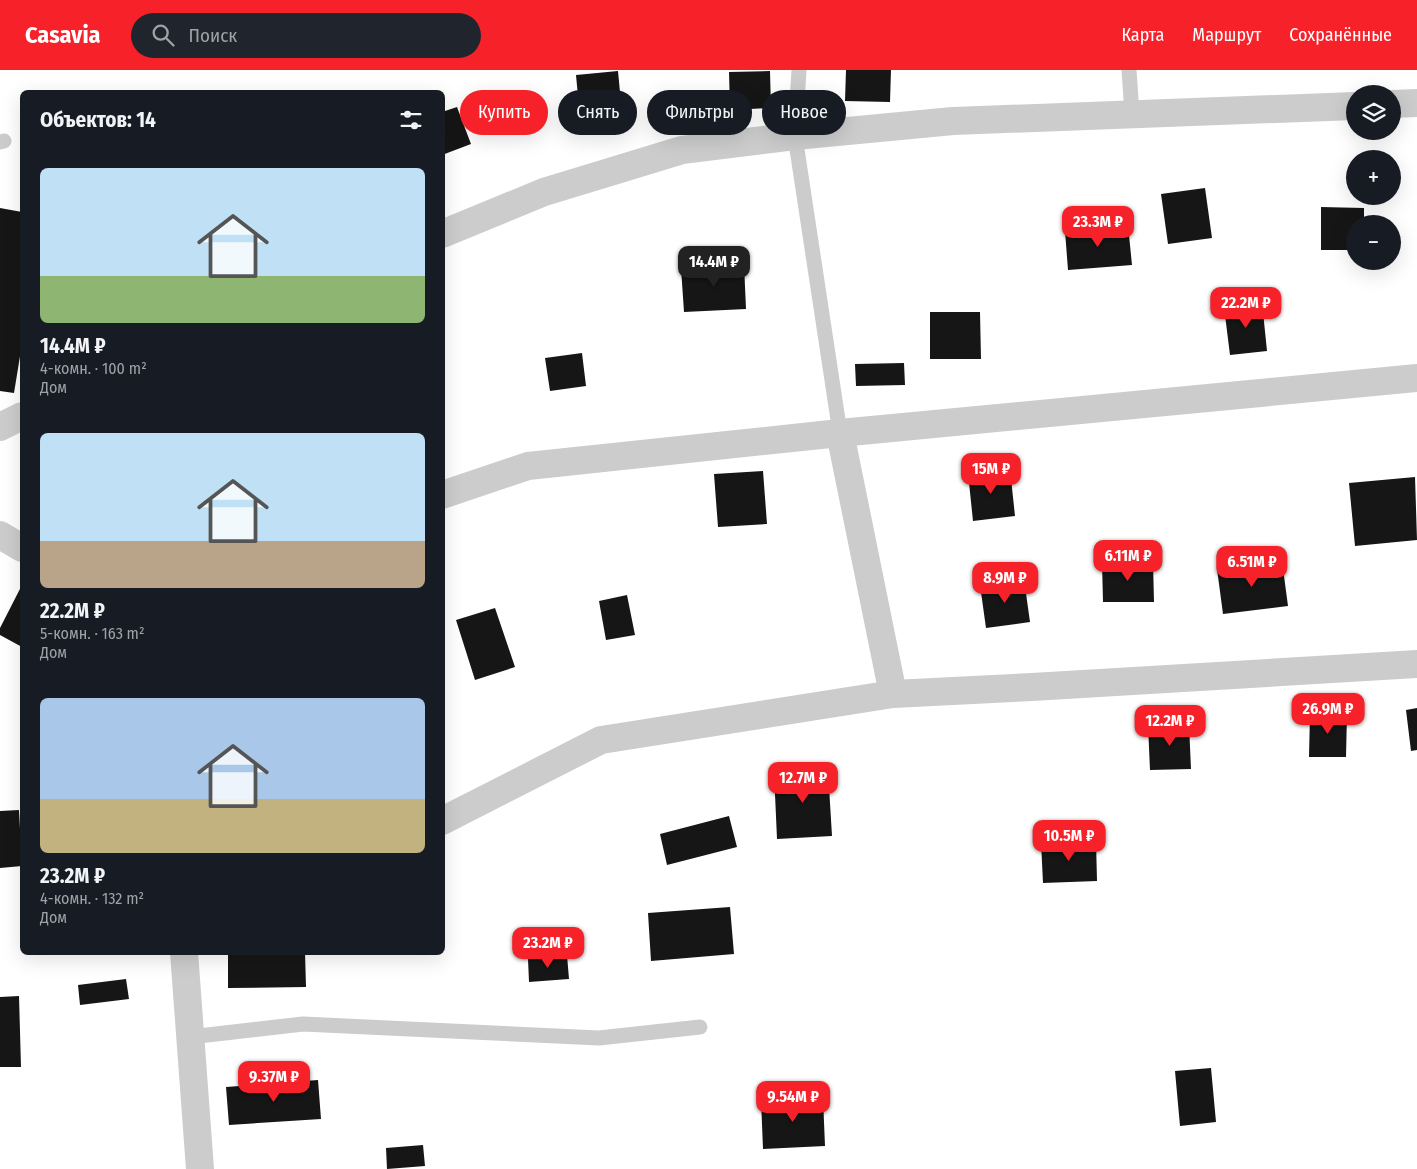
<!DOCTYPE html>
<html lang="ru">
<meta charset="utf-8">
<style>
body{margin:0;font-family:"Fira Sans Condensed",sans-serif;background:#20242c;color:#f1f3f6;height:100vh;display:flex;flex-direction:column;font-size:19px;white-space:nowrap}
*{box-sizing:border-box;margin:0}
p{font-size:16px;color:#9ea1a6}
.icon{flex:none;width:28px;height:28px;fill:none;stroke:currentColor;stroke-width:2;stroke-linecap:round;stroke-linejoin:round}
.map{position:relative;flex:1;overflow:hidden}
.panel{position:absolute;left:20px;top:20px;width:425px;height:865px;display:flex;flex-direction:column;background:#171b24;border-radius:8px;box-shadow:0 5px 20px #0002}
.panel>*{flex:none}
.guide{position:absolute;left:460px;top:20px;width:475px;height:45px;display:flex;gap:10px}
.tools{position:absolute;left:1346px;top:15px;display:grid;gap:10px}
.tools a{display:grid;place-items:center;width:55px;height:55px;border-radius:50%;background:#171b24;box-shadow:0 5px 20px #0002;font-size:25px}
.price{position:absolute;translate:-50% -42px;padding:0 11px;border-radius:10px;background:#f62129;color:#fff;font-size:16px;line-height:32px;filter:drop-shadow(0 1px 2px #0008)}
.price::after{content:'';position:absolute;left:50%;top:30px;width:15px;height:11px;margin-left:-8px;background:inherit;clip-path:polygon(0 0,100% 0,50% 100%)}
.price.selected{background:#222;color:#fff}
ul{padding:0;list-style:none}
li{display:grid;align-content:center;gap:10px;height:265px;padding:0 20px}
li span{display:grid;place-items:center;height:155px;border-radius:8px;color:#555}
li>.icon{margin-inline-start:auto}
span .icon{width:90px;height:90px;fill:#fffc;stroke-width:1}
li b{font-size:21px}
h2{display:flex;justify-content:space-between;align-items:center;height:60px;padding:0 20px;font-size:21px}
.chip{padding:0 18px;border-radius:22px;background:#171b24;box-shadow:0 5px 20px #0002;font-size:18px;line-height:45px}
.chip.selected{background:#f62129;color:#fff}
header{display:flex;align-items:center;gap:30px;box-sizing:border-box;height:70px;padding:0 25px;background:#f62129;color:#fff}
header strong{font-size:24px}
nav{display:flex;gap:28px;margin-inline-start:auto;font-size:18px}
.search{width:350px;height:45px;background:#20242c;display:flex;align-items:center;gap:12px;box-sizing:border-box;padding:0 18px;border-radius:28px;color:#9ea1a6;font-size:19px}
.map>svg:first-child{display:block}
</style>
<header>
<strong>Casavia</strong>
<div class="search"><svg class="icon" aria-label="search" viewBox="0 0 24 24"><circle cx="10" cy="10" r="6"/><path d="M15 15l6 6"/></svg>Поиск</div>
<nav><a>Карта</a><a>Маршрут</a><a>Сохранённые</a></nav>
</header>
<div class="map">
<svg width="1417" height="1099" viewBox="0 0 1417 1099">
<rect width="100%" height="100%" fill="#fff"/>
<path fill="#161616" d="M846 0H891L890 32 845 31Z
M618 1 621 33 579 37 576 5Z
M770 1 771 38 730 40 729 2Z
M457 37 471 74 442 85V42Z
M1205 118 1212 168 1168 174 1161 124Z
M1321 137 1364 138V154H1355V180H1321Z
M0 138 22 142V274L14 323 0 321Z
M1128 155 1132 195 1068 200 1065 161Z
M744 194 746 239 684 242 681 198Z
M1262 232 1267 281 1230 285 1224 237Z
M930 242H980L981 289H930Z
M582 283 586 316 550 321 545 288Z
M904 293 905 315 856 316 855 294Z
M1010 399 1015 446 973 451 968 403Z
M763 401 767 454 718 457 714 404Z
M1415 407 1417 470 1355 476 1349 413Z
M1282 491 1288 536 1223 544 1217 499Z
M1153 492 1154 532H1103L1102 493Z
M1024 509 1030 552 986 558 980 515Z
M22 515V577L0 565V558Z
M627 525 635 565 606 570 599 531Z
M495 538 515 597 475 610 456 550Z
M1417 638V680L1411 681 1406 640Z
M1310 643 1347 644 1346 687H1309Z
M1189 654 1191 699 1150 700 1148 655Z
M828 700 832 766 777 769 774 702Z
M19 740 22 796 0 798V741Z
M729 746 737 777 667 795 660 764Z
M1096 771 1097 811 1043 813 1041 772Z
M730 837 734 884 651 891 648 843Z
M228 882H305L306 917 228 918Z
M567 885 569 909 529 912 528 889Z
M126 909 129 929 80 935 78 915Z
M19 926 21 997H0V927Z
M1211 998 1216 1052 1180 1056 1175 1001Z
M318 1010 321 1049 229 1055 226 1017Z
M823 1028 825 1076 763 1079 761 1030Z
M423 1075 425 1096 387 1099 386 1078Z"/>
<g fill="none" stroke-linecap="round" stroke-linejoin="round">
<path stroke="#ccc" stroke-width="15" d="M799 0 795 66 840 363
M1129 0 1132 44
M0 72 4 71
M190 967 303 954 599 968 700 957"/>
<path stroke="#ccc" stroke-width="28" d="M1392 34 1417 33
M442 164 544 122 682 80 795 66 953 51 1355 36
M0 357 22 346
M840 363 893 624
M442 425 528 396 840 363 1417 308
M0 465 22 478
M442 751 601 670 893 624 1032 617 1417 594
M184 882 200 1099"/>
</g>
</svg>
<div class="tools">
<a><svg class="icon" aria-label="layers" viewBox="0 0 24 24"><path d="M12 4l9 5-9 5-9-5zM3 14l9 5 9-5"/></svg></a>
<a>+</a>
<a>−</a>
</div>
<b class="price" style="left:1098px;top:178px">23.3M ₽</b>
<b class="price selected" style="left:714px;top:218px">14.4M ₽</b>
<b class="price" style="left:1246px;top:259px">22.2M ₽</b>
<b class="price" style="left:991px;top:425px">15M ₽</b>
<b class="price" style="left:1128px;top:512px">6.11M ₽</b>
<b class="price" style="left:1252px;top:518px">6.51M ₽</b>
<b class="price" style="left:1005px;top:534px">8.9M ₽</b>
<b class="price" style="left:1328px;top:665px">26.9M ₽</b>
<b class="price" style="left:1170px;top:677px">12.2M ₽</b>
<b class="price" style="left:803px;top:734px">12.7M ₽</b>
<b class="price" style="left:1069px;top:792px">10.5M ₽</b>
<b class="price" style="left:548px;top:899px">23.2M ₽</b>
<b class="price" style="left:274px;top:1033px">9.37M ₽</b>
<b class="price" style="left:793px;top:1053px">9.54M ₽</b>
<div class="guide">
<a class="chip selected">Купить</a>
<a class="chip">Снять</a>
<a class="chip">Фильтры</a>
<a class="chip">Новое</a>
</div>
<section class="panel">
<h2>Объектов: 14<svg class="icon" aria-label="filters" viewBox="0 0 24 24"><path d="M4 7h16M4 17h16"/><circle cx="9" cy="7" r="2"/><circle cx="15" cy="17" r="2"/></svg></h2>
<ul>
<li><span style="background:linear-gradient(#bfe0f5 70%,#8fb573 0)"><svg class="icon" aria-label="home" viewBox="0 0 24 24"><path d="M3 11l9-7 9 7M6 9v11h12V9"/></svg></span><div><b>14.4M ₽</b><p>4-комн. · 100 m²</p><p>Дом</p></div></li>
<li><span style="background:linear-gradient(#bfe0f5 70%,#b9a48a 0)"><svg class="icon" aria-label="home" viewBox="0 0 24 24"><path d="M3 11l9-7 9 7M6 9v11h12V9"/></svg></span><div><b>22.2M ₽</b><p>5-комн. · 163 m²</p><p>Дом</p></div></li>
<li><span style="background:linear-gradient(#a9c7e8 65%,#c2b280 0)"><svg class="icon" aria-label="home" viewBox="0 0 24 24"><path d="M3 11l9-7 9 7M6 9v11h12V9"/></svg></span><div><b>23.2M ₽</b><p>4-комн. · 132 m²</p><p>Дом</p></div></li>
</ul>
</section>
</div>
